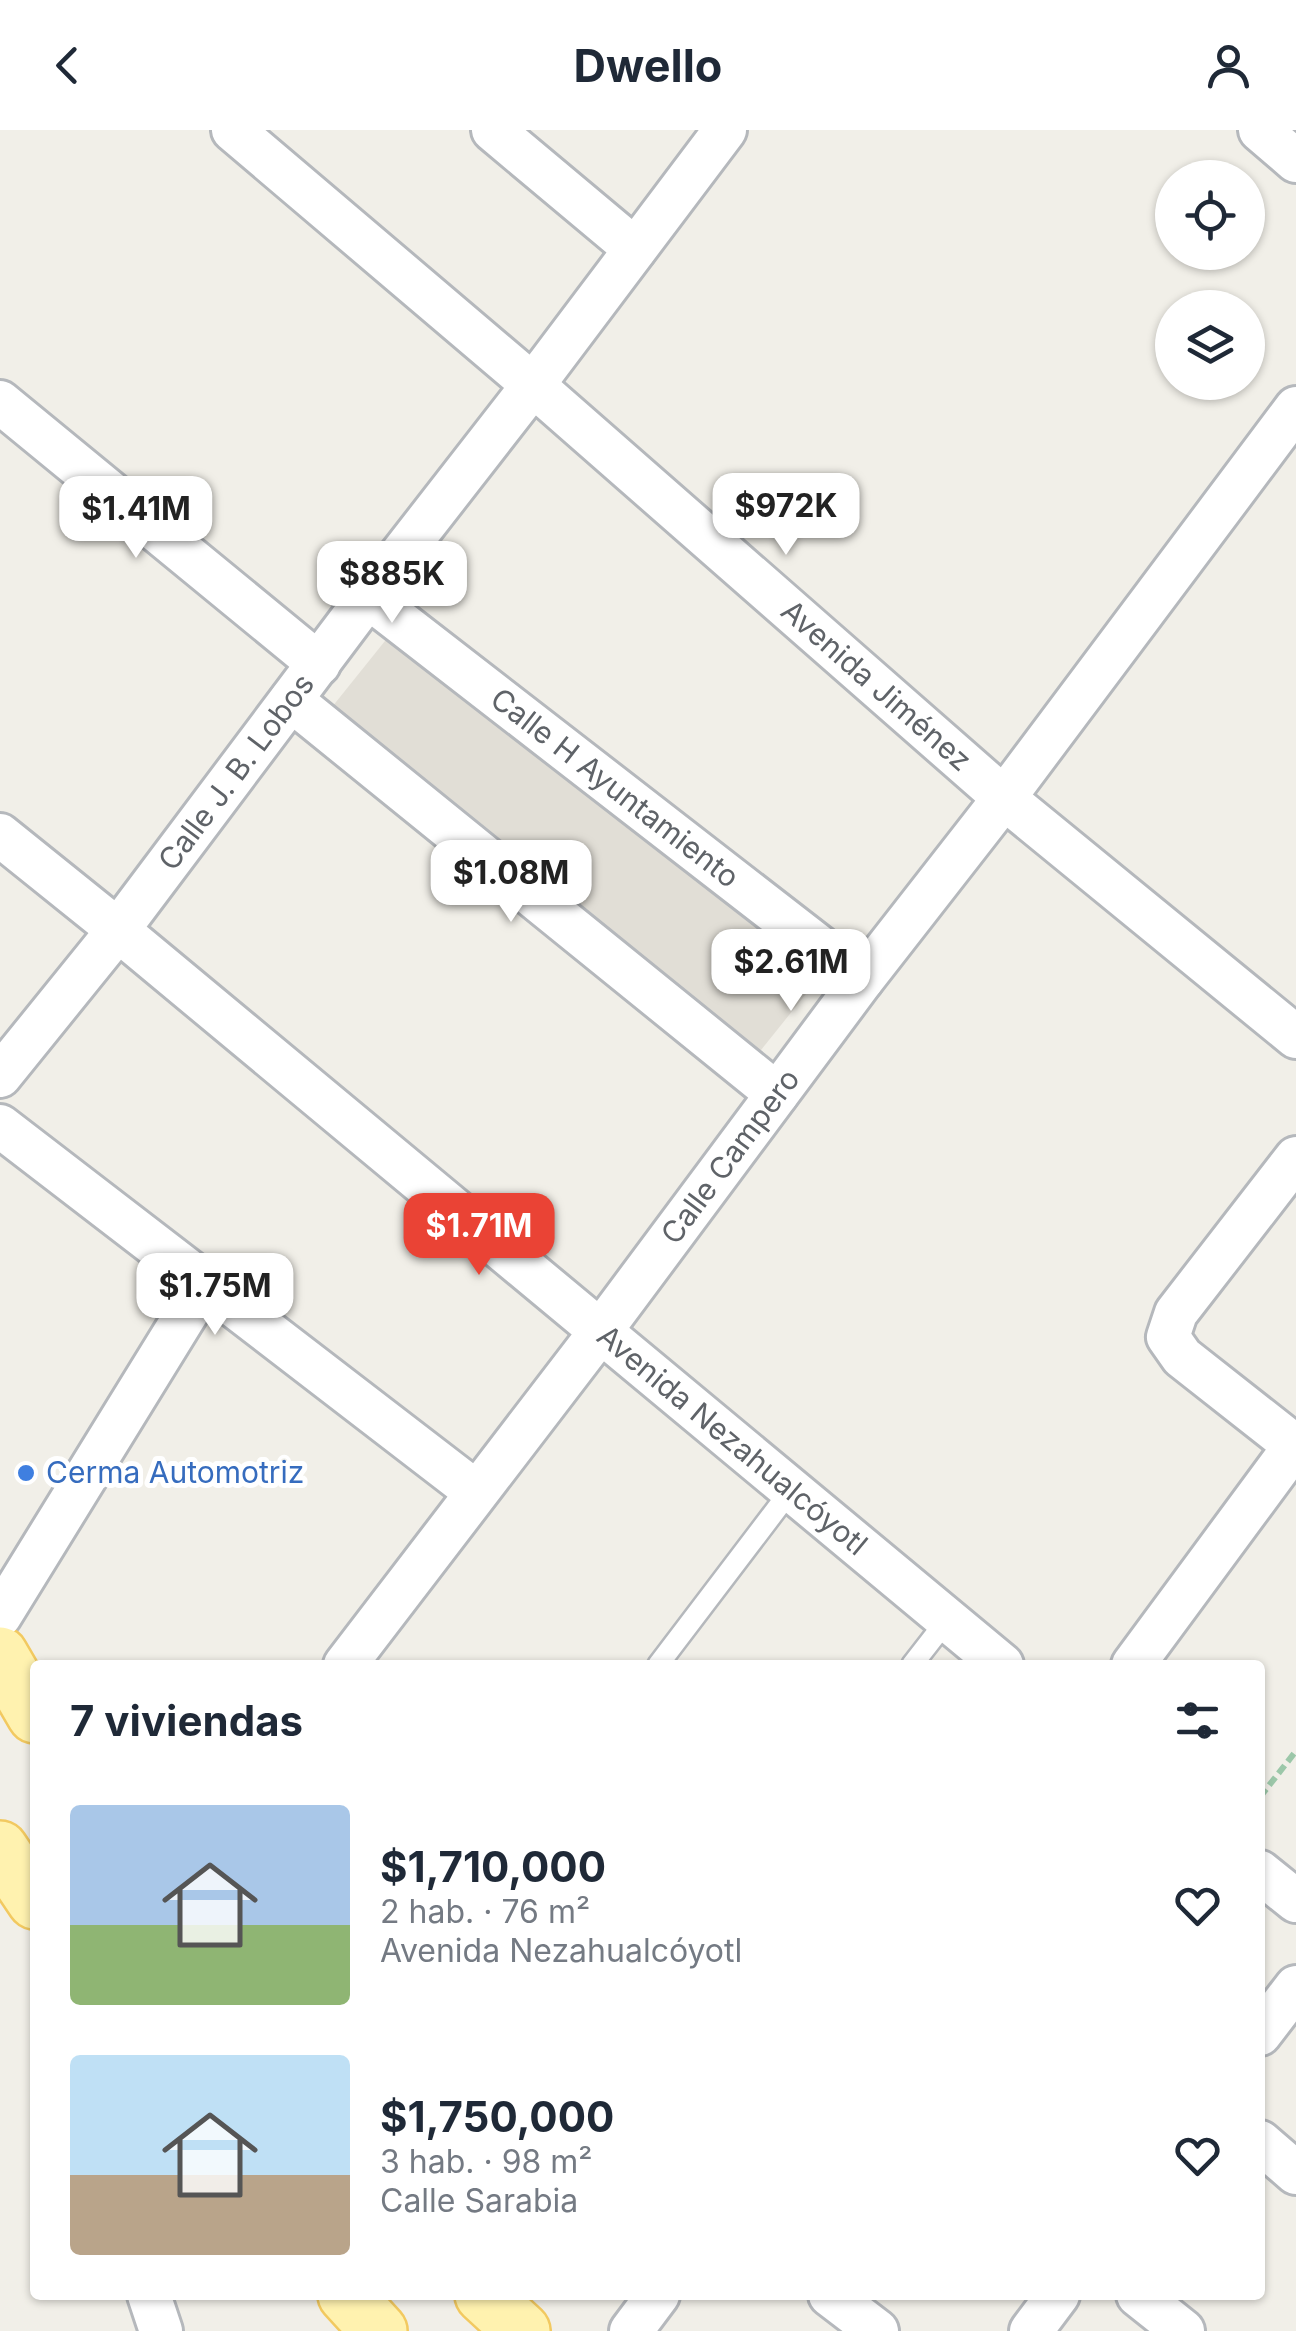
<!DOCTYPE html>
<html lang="es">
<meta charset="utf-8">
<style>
body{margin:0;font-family:Inter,sans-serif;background:#f2f2f3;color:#1f2937;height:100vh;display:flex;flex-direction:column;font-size:38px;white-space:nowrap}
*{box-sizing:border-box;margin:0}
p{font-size:32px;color:#747a83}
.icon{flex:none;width:55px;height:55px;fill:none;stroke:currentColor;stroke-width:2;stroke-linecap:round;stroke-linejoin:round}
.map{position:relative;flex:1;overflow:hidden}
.drawer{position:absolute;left:30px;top:1530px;width:1235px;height:640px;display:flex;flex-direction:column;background:#fff;border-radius:10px;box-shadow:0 2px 8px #0004}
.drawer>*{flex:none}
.tools{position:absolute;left:1155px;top:30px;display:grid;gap:20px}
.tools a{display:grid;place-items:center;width:110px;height:110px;border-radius:50%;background:#fff;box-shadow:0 2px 8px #0004;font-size:50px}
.price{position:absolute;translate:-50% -85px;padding:0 22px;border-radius:20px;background:#fff;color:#222;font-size:32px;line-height:65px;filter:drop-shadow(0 2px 5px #0008)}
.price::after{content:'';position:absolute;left:50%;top:60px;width:30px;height:22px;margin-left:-15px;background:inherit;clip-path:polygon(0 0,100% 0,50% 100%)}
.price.current{background:#ea4335;color:#fff}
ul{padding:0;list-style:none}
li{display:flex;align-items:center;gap:30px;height:250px;padding:0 40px}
li span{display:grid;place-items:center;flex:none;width:280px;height:200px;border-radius:10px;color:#555}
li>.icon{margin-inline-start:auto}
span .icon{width:120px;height:120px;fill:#fffc;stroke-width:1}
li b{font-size:42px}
h2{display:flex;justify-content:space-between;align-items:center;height:120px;padding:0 40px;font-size:42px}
header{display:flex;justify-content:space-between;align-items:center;height:130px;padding:0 40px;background:#fff;font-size:45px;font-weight:700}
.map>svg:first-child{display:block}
</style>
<header><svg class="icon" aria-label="back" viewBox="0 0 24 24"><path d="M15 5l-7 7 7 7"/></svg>Dwello<svg class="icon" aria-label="person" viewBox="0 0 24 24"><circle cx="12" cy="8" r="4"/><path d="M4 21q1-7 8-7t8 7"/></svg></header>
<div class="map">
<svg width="1296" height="2201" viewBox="0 0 1296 2201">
<rect width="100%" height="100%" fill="#f1efe8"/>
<path fill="#e1ded6" d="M397 496 826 839 757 925 328 582Z"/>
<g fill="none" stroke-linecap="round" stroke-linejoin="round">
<defs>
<path id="lane" d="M658 1535 791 1360
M912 1535 947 1490"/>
<g id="street">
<path id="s1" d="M233 0 533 255 1004 668 1296 907"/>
<path d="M493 0 635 119"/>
<path d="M1260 0 1296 31"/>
<path d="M0 272 319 534"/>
<path id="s2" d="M368 467 862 850"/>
<path d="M291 570 777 964"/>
<path id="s3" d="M0 705 118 800 1002 1535"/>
<path id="s4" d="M0 946 118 800 368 467 533 255 725 0"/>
<path d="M0 996 476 1362"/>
<path d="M1295 1316 1182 1227 1168 1207 1176 1183 1296 1028"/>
<path d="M0 1486 204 1155"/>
<path id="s5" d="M345 1535 600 1202 862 850 1004 668 1296 278"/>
<path d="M1133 1535 1296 1314"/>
<path d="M1260 1742 1296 1771"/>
<path d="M1260 1904 1296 1857"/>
<path d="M1260 2012 1296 2043"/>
<path d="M149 2165 161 2201"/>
<path d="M830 2165 877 2201"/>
<path d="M1138 2165 1183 2201"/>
<path d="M631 2201 658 2165"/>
<path d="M1031 2201 1058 2165"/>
</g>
<path id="primary" d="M0 1525 35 1585
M0 1719 35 1771
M346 2165 379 2201
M483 2165 522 2201"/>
</defs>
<use href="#lane" stroke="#b5b8bc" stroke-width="25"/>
<use href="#street" stroke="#b5b8bc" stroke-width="48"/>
<use href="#primary" stroke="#f2c960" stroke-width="60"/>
<path stroke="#9cc7a9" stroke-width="6" stroke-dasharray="10 5" stroke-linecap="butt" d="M1260 1667 1296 1621"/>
<use href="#lane" stroke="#fff" stroke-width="20"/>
<use href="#street" stroke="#fff" stroke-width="42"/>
<use href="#primary" stroke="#fff2af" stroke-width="55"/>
</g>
<circle fill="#3f7fe0" stroke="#fff" stroke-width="4" cx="26" cy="1343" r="10"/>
<g text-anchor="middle" stroke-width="10" stroke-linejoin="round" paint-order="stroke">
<g font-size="30" fill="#5f6368" stroke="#fff">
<text dy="10" stroke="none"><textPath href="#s1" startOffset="850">Avenida Jiménez</textPath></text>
<text dy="10" stroke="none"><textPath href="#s4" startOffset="385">Calle J. B. Lobos</textPath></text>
<text dy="10" stroke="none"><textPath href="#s2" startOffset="312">Calle H Ayuntamiento</textPath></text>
<text dy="10" stroke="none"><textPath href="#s5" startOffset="638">Calle Campero</textPath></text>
<text dy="10" stroke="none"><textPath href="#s3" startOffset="950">Avenida Nezahualcóyotl</textPath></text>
</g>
<g font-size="30" fill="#366cbe" stroke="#fff" text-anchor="start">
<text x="46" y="1353">Cerma Automotriz</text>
</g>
</g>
</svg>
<div class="tools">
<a><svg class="icon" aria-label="locate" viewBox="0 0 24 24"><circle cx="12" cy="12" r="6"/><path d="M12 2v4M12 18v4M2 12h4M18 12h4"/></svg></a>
<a><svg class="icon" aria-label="layers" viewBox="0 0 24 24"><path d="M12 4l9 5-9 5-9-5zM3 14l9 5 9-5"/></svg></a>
</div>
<b class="price" style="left:786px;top:428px">$972K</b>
<b class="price" style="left:136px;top:431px">$1.41M</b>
<b class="price" style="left:392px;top:496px">$885K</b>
<b class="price" style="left:511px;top:795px">$1.08M</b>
<b class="price" style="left:791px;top:884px">$2.61M</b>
<b class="price current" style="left:479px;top:1148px">$1.71M</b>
<b class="price" style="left:215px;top:1208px">$1.75M</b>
<section class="drawer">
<h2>7 viviendas<svg class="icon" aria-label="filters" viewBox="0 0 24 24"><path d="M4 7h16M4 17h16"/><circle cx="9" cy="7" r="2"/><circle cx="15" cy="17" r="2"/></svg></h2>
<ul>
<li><span style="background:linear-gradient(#a9c7e8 60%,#8fb573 0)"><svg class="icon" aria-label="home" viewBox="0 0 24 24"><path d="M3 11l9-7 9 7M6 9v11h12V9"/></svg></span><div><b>$1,710,000</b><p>2 hab. · 76 m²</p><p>Avenida Nezahualcóyotl</p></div><svg class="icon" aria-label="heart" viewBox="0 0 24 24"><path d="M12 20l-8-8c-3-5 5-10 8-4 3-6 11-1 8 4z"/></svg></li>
<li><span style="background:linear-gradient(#bfe0f5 60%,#b9a48a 0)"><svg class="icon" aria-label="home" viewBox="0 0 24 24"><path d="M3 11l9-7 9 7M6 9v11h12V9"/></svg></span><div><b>$1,750,000</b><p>3 hab. · 98 m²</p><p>Calle Sarabia</p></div><svg class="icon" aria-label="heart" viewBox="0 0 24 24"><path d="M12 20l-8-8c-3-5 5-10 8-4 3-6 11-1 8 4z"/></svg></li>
</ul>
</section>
</div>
